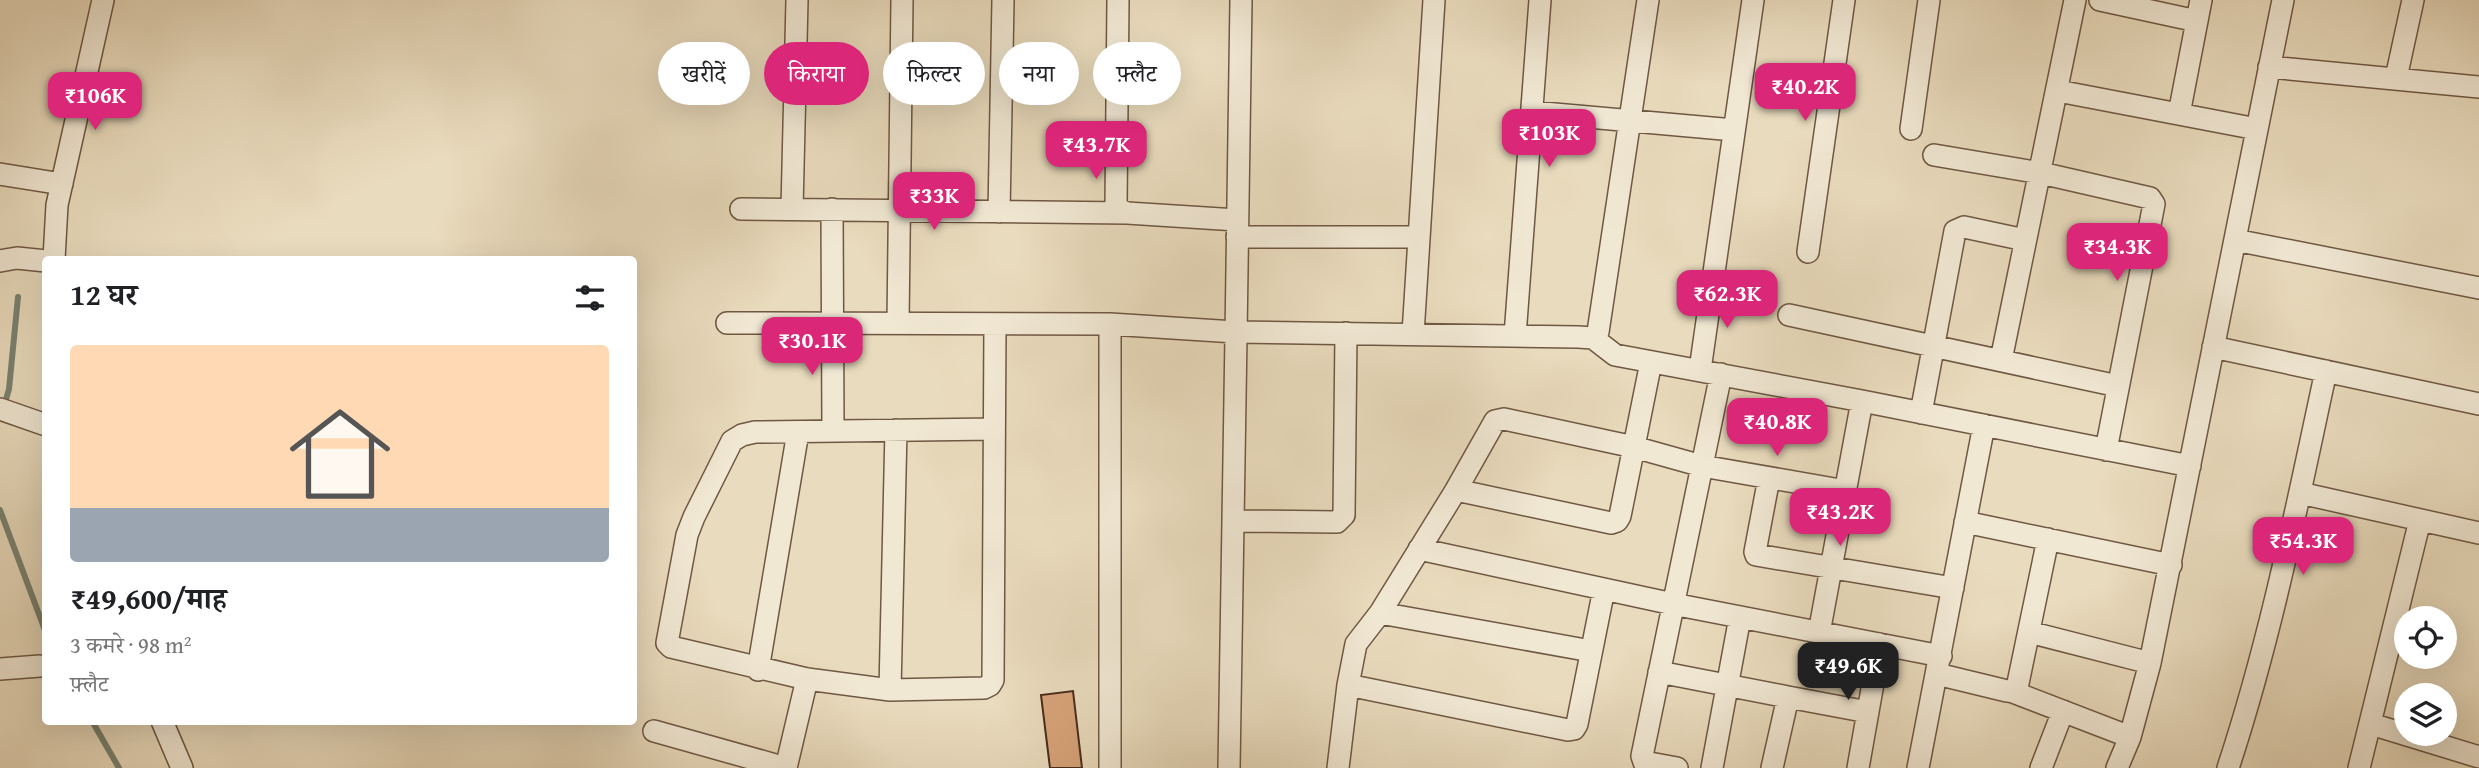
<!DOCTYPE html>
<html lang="hi">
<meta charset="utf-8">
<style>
body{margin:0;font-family:"Gentium Book Plus","Noto Serif Devanagari",serif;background:#f6f6f6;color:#202124;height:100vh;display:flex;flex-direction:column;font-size:26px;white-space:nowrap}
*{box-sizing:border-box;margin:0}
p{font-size:23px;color:#757577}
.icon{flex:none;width:38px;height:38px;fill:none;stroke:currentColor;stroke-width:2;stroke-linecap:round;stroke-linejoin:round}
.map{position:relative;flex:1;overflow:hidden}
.details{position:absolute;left:42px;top:256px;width:595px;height:469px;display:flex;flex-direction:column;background:#fff;border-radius:7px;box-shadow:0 7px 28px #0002}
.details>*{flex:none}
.hud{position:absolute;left:658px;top:42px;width:665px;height:63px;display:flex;gap:14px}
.buttons{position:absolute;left:2394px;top:606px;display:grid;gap:14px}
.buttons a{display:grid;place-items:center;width:63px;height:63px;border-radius:50%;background:#fff;box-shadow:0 7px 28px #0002;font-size:35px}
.price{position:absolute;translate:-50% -60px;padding:0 16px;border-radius:14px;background:#db2777;color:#fff;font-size:23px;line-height:46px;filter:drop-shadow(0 2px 4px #0008)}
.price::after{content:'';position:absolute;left:50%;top:42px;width:21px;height:16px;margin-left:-10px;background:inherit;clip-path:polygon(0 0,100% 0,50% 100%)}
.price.current{background:#222;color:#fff}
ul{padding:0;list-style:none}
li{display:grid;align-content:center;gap:14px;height:371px;padding:0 28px}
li+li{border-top:2px solid #e0e0e0}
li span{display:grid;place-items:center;height:217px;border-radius:7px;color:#555}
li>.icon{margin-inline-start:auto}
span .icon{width:126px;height:126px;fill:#fffc;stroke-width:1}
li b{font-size:30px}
h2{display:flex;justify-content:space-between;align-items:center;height:84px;padding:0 28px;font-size:30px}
.chip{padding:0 24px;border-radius:32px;background:#fff;box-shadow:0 7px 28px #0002;font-size:24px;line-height:63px}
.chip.current{background:#db2777;color:#fff}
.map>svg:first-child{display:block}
</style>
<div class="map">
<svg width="2479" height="768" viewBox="0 0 2479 768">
<rect width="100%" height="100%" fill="#e9dbbd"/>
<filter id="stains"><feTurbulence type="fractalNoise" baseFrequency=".00286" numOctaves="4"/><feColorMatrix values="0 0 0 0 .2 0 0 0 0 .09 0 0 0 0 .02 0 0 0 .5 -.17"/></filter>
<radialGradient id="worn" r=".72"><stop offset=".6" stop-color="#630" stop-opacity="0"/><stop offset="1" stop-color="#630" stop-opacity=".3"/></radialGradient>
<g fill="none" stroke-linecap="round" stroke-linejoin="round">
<path stroke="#788272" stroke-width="6" d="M4 406 9 389 18 297
M0 510 46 633
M92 721 119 768"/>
</g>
<path fill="#d8a37a" stroke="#462c1a" stroke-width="2" d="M1073 691 1082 768H1050L1041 695Z"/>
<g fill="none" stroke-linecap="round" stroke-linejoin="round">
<defs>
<path id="minor" d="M1118 0 1116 205 1120 210 1127 213 1237 220
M2100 0 2197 21
M2269 67 2479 87
M2396 78 2413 0
M2058 91 2257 129
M1532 112 1734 130
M2179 114 2201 0
M1911 129 1929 0
M1934 155 2041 173 2150 198 2154 204 2106 450
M0 174 62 184
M741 209 1127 213
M792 209 797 0
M832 209 833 431
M999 212 1003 0
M1237 237H1419
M2235 240 2479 288
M1808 252 1844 0
M54 259 57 205 103 0
M0 261 17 258 46 261
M1789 315 2118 386
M727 323 1110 324 1235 332 1578 337 1593 338 1615 355 1862 401 2190 466
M898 323 902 0
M1413 334 1434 0
M1515 336 1540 0
M1593 338 1598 332 1648 0
M2213 347 2479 404
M2001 360 2075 0
M1700 370 1753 0
M0 409 46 425
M1921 413 1955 231 1964 227 2025 240
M994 429 755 432 742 435 732 441 694 517 687 535 667 643 671 647 807 679 890 690 984 688 990 685 993 680 995 324
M1769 478 1755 552 1756 555 1953 588
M1456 490 1611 523 1617 521 1620 516 1651 362
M2300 493 2479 533
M1235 521 1337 522 1344 515 1346 333
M1965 522 2171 565
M1419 549 1673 604 1941 656
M1380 613 1591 651
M2029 632 2150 663
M1819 633 1862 401
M0 669 40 666
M758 670 798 432
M1659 672 1788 697 1772 768
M1937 674 2007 691 2013 692 2017 688 2048 539
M1348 685 1568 730 1574 729 1577 724 1604 589
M890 690 896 430
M2013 692 2130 737
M1788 697 1868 712
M162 721 182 768
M2371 724 2479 757
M654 731 786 768
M786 768 807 679
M1110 768V324
M1229 768C1235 512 1236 256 1241 0
M1338 768 1348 685 1356 644 1380 613 1456 490 1495 421 1504 419 1634 447 1702 466 1846 491
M1677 768 1644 762 1642 756 1721 374
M1712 768 1740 617
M1858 768 1880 644
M1918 768 1984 425
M2041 768 2063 711
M2117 768 2130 737 2150 663 2283 0
M2228 768C2271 638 2297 505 2326 371
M2359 768 2420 520"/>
</defs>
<use href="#minor" stroke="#6f5843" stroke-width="24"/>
<use href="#minor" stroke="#f1e8d4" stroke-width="21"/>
</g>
<rect width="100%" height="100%" filter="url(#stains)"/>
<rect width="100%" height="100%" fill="url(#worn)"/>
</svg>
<div class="buttons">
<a><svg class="icon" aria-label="locate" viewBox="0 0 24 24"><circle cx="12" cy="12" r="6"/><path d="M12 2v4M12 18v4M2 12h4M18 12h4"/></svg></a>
<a><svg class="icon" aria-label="layers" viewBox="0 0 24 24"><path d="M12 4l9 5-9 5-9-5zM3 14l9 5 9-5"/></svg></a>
</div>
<b class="price" style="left:1805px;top:123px">₹40.2K</b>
<b class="price" style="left:95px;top:132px">₹106K</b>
<b class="price" style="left:1549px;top:169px">₹103K</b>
<b class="price" style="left:1096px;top:181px">₹43.7K</b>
<b class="price" style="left:934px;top:232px">₹33K</b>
<b class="price" style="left:2117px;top:283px">₹34.3K</b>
<b class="price" style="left:1727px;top:330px">₹62.3K</b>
<b class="price" style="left:812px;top:377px">₹30.1K</b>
<b class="price" style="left:1777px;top:458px">₹40.8K</b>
<b class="price" style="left:1840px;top:548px">₹43.2K</b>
<b class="price" style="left:2303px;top:577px">₹54.3K</b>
<b class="price current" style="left:1848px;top:702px">₹49.6K</b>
<div class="hud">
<a class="chip">खरीदें</a>
<a class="chip current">किराया</a>
<a class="chip">फ़िल्टर</a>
<a class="chip">नया</a>
<a class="chip">फ़्लैट</a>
</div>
<section class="details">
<h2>12 घर<svg class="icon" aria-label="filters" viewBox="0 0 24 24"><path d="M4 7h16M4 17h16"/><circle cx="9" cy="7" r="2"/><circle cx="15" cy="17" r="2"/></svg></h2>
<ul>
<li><span style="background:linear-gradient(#ffd9b3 75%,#9aa5b1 0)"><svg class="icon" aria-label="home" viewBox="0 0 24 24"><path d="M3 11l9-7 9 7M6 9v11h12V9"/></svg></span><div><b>₹49,600/माह</b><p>3 कमरे · 98 m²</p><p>फ़्लैट</p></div></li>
</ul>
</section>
</div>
